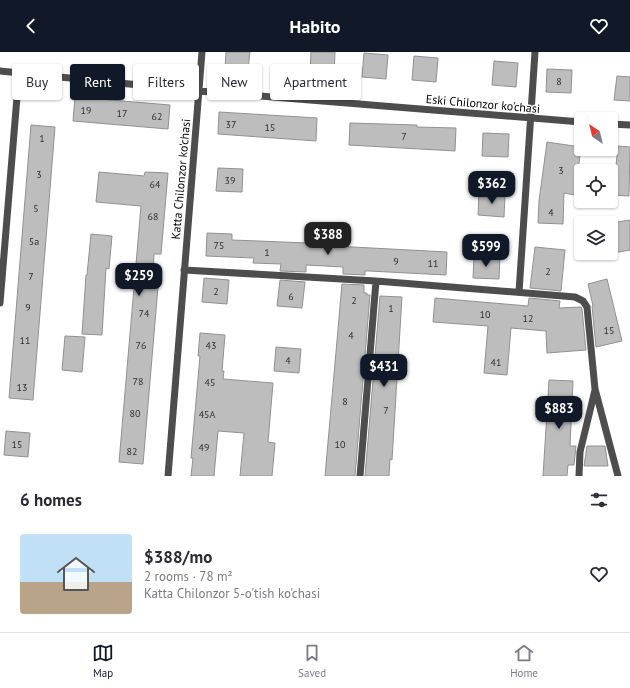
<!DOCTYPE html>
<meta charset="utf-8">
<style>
body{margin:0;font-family:"PT Sans",sans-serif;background:#f2f2f3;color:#2b2b33;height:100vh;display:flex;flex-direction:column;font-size:15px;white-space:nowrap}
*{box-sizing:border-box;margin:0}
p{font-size:13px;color:#7c7c81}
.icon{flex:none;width:22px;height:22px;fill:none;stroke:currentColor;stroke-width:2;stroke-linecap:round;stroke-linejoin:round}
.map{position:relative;height:424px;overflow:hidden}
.drawer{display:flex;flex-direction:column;background:#fff;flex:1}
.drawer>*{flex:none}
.top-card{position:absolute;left:12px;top:12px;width:400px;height:36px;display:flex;gap:8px}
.needle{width:26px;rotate:325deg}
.buttons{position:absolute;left:574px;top:60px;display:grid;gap:8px}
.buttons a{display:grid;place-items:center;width:44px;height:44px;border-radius:4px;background:#fff;box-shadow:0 1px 3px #0004;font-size:20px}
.price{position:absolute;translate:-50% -34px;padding:0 9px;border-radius:8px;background:#111827;color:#fff;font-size:13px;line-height:26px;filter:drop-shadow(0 1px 2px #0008)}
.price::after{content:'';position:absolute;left:50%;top:24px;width:12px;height:9px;margin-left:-6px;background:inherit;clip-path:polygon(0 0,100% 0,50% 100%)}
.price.current{background:#222;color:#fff}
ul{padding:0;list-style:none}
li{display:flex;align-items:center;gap:12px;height:100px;padding:0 20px}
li+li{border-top:1px solid #e1e1e2}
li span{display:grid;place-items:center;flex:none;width:112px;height:80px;border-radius:4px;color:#555}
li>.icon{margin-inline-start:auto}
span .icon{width:48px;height:48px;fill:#fffc;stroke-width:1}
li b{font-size:17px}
h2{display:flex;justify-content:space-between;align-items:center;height:48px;padding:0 20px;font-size:17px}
.chip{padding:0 14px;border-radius:4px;background:#fff;box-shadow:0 1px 3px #0004;font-size:14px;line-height:36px}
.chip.current{background:#111827;color:#fff}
header{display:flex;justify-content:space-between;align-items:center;height:52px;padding:0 20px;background:#111827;color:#fff;font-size:18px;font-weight:700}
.tab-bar{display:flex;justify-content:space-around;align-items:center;height:56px;border-top:1px solid #e1e1e2;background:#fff;font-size:11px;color:#7c7c81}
.tab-bar a{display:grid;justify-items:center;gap:2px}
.tab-bar .current{color:#111827}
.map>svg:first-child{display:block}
</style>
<header><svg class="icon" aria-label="back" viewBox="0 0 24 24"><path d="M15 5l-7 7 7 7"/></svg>Habito<svg class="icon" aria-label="heart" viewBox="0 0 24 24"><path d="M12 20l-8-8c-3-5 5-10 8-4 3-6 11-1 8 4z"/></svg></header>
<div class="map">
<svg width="630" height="424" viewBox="0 0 630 424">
<rect width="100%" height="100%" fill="#fff"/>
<path fill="#bdbdbd" stroke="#919191" d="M226 0H250L248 17 225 16Z
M311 0H335L334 23 310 21Z
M364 1 388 3 386 27 362 25Z
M414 4 438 6 436 30 412 28Z
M494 9 518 11 516 35 492 33Z
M547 17 572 18 571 41 546 40Z
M617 24 630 25V49L614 48Z
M75 45 170 53 168 77 73 69Z
M219 60 317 66 316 89 218 82Z
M350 71 417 73V75L456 76 455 99 349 93Z
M31 73 55 75 33 348 9 346Z
M483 81 509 82 508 105 482 104Z
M547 90 581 95 575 143 564 141 563 172 538 171 539 149Z
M618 94 630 95 629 144 613 143Z
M218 116 243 117 242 140 216 139Z
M99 120 144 124 145 120 168 121 161 202H154L153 222 159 223 143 412 119 410 141 154 96 150Z
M479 141 505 142 504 165 478 163Z
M630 168V198L614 201 611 185V171Z
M207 181 232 182V188L334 192V194L447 200 446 223 369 219H365V223L343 222V215L306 213V220L280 219 281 212 253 211 254 206 206 204Z
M91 182 112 184 109 217 106 216 102 283 82 282 86 223H87Z
M535 195 565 198 561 239 530 236Z
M474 204 500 205 499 227 473 226Z
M204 226 229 228 227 252 202 250Z
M607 227 622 289 596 295 592 254H593L588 232Z
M280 228 305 230 302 256 277 254Z
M342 232 364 233V241H367V243H370L355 424H325Z
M380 244 402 245 392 408 390 407 389 424H365Z
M435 246 528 254 529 246 560 249 559 256 581 255 582 257 586 298 547 301 546 279 511 276 507 323 484 321 488 274 433 270Z
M200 281 225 283 222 319H224L223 327 273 331 268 390 275 391 272 424H240L244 381 218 379 214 424H191L193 406H191L200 304H198Z
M65 284 85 285 82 320 62 318Z
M276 295 301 297 299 321 274 319Z
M549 328 573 329 570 394H576L574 413H568L567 424H543Z
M6 379 30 381 28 405 4 403Z
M587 394H605L608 414H584Z"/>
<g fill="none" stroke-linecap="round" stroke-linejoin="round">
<path stroke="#4d4d4d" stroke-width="7" d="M0 19 199 39 581 70
M611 72 630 73
M184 218 376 229 575 245 583 249 587 255 595 337 618 424
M519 240 535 0
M0 251 19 21
M168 424 202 0
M360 424 376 229
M579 424 580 400 595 338"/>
</g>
<g text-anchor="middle" stroke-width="3" stroke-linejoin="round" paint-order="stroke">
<g font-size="10" fill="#2f2f2f">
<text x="559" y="33">8</text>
<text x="86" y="62">19</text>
<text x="122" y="65">17</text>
<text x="157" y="68">62</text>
<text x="231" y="76">37</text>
<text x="270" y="79">15</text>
<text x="404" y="88">7</text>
<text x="42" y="90">1</text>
<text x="561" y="122">3</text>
<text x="39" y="126">3</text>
<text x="230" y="132">39</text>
<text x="155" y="136">64</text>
<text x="36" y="160">5</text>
<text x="551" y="164">4</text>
<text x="153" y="168">68</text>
<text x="34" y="193">5a</text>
<text x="219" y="197">75</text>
<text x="267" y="204">1</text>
<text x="396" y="213">9</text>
<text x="433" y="215">11</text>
<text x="548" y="223">2</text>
<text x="31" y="228">7</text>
<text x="216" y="243">2</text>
<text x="291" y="248">6</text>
<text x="354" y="252">2</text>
<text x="28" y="259">9</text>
<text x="391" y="260">1</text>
<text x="144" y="265">74</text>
<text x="485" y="266">10</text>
<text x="528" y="270">12</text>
<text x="609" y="282">15</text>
<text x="351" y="287">4</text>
<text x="25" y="292">11</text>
<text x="141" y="297">76</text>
<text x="211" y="297">43</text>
<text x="288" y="312">4</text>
<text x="496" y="314">41</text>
<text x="138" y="333">78</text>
<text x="210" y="334">45</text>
<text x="22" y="339">13</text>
<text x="345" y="353">8</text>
<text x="386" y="362">7</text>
<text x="135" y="365">80</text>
<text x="207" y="366">45A</text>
<text x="17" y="396">15</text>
<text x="340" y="396">10</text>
<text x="204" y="399">49</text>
<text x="132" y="403">82</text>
</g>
<g font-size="12" fill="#000" stroke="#fff">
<text transform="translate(483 52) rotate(5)" y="4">Eski Chilonzor ko'chasi</text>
<text transform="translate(181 127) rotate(-85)" y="4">Katta Chilonzor ko'chasi</text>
</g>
</g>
</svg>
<div class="buttons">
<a><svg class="needle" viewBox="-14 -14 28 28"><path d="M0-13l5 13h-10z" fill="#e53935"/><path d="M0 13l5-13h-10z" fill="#7c7c81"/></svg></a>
<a><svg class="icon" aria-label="locate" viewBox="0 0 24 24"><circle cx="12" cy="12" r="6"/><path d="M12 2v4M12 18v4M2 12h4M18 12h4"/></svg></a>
<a><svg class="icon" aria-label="layers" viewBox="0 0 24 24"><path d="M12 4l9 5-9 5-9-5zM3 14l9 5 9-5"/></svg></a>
</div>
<b class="price" style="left:492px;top:153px">$362</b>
<b class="price current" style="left:328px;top:204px">$388</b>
<b class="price" style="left:486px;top:216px">$599</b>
<b class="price" style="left:139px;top:245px">$259</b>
<b class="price" style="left:384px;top:336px">$431</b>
<b class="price" style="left:559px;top:378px">$883</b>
<div class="top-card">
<a class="chip">Buy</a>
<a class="chip current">Rent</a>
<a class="chip">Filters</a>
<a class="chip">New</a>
<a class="chip">Apartment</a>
</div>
</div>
<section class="drawer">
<h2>6 homes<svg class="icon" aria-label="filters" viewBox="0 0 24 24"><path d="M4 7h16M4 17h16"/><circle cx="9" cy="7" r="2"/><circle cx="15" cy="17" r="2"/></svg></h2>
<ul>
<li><span style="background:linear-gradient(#bfe0f5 60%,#b9a48a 0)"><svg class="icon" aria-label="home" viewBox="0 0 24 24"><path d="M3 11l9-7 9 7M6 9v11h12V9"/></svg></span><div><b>$388/mo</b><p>2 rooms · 78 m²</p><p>Katta Chilonzor 5-o'tish ko'chasi</p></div><svg class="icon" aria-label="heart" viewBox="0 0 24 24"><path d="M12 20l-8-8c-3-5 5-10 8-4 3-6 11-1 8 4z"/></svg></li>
</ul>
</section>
<nav class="tab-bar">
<a class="current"><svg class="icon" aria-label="map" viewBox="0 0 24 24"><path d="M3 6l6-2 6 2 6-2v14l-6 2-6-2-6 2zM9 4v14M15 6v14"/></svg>Map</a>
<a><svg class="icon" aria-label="saved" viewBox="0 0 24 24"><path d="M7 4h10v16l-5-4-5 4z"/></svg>Saved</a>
<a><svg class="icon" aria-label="home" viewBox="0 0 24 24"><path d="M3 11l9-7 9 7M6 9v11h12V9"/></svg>Home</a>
</nav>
